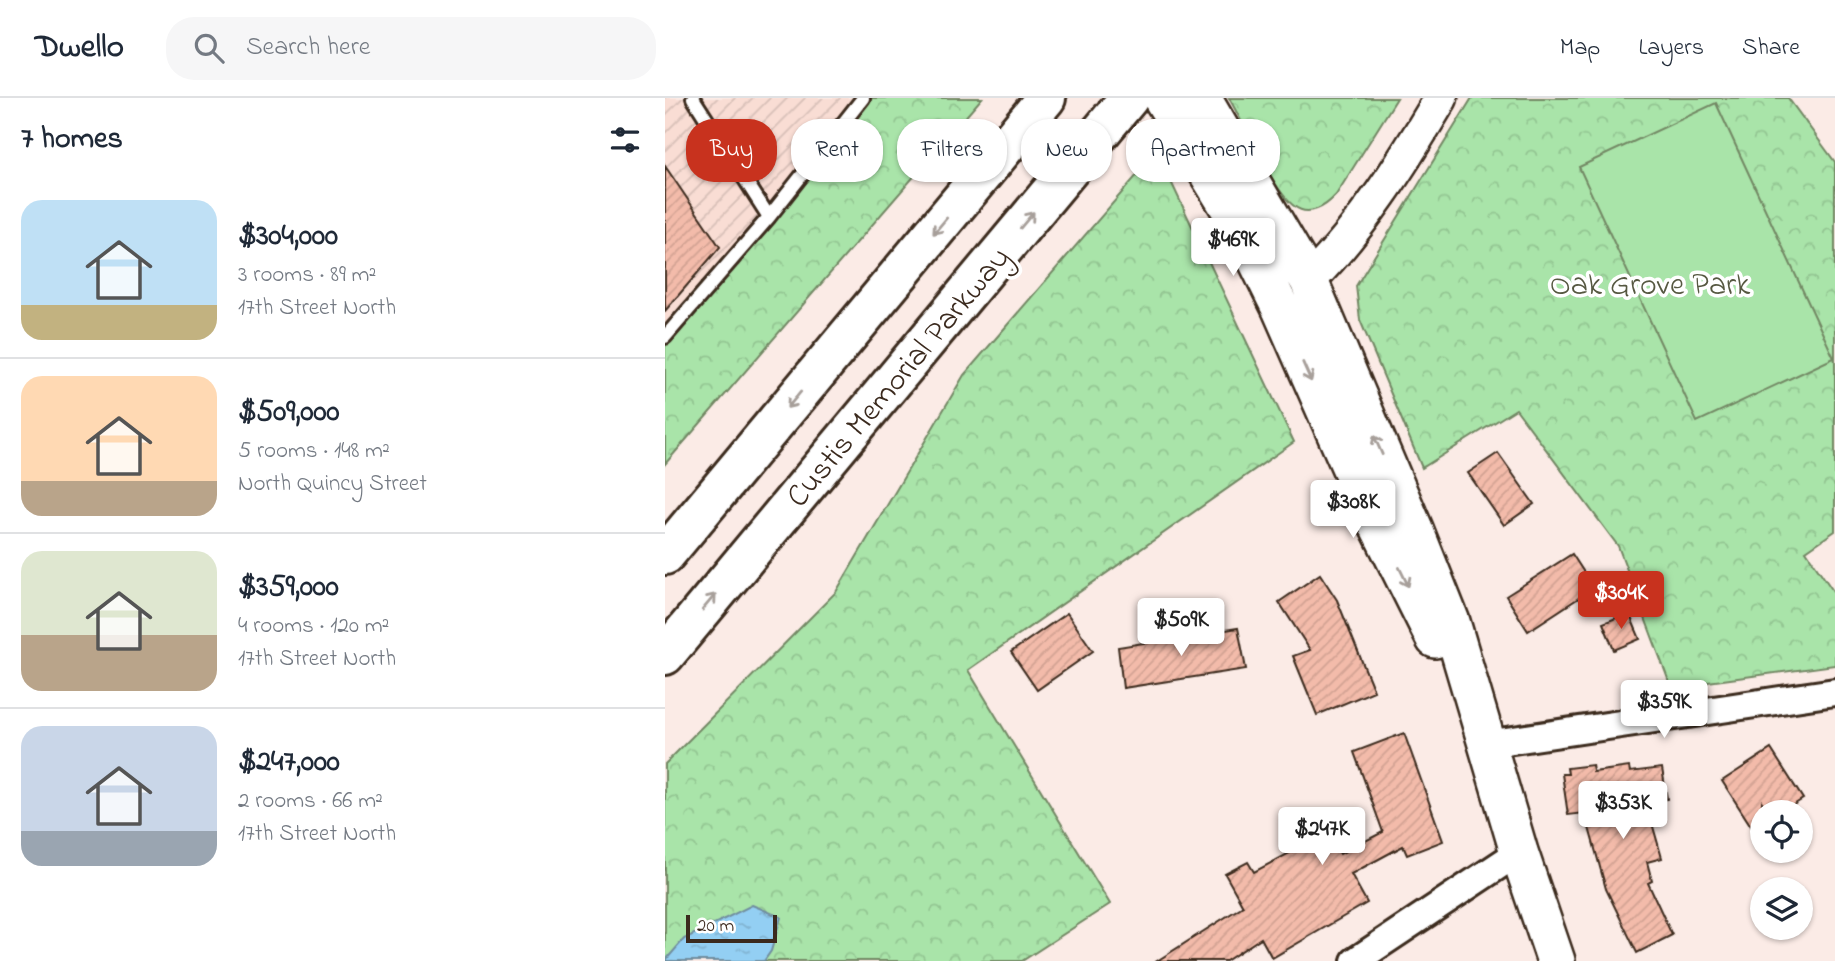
<!DOCTYPE html>
<meta charset="utf-8">
<style>
body{margin:0;font-family:"Indie Flower",sans-serif;background:#f6f6f7;color:#1f2937;height:100vh;display:flex;flex-direction:column;font-size:26px;white-space:nowrap}
*{box-sizing:border-box;margin:0}
p{font-size:23px;color:#747a83}
.icon{flex:none;width:38px;height:38px;fill:none;stroke:currentColor;stroke-width:2;stroke-linecap:round;stroke-linejoin:round}
.map{position:relative;flex:1;overflow:hidden}
.sheet{display:flex;flex-direction:column;background:#fff;width:665px}
.sheet>*{flex:none}
.top-card{position:absolute;left:21px;top:21px;width:665px;height:63px;display:flex;gap:14px}
.fabs{position:absolute;left:1085px;top:702px;display:grid;gap:14px}
.fabs a{display:grid;place-items:center;width:63px;height:63px;border-radius:50%;background:#fff;box-shadow:0 2px 5px #0004;font-size:35px}
.scale{position:absolute;left:21px;bottom:18px;width:91px;box-sizing:border-box;padding-left:7px;border:4px solid #3b2a1e;border-top:0;font-size:19px;line-height:24px;white-space:nowrap;color:#3b2a1e;-webkit-text-stroke:5px #fff;paint-order:stroke}
.price{position:absolute;translate:-50% -60px;padding:0 16px;border-radius:7px;background:#fff;color:#222;font-size:23px;line-height:46px;filter:drop-shadow(0 2px 4px #0008)}
.price::after{content:'';position:absolute;left:50%;top:42px;width:21px;height:16px;margin-left:-10px;background:inherit;clip-path:polygon(0 0,100% 0,50% 100%)}
.price.current{background:#c8321e;color:#fff}
ul{padding:0;list-style:none}
li{display:flex;align-items:center;gap:21px;height:175px;padding:0 21px}
li+li{border-top:2px solid #e0e1e3}
li span{display:grid;place-items:center;flex:none;width:196px;height:140px;border-radius:21px;color:#555}
li>.icon{margin-inline-start:auto}
span .icon{width:84px;height:84px;fill:#fffc;stroke-width:1}
li b{font-size:30px}
h2{display:flex;justify-content:space-between;align-items:center;height:84px;padding:0 21px;font-size:30px}
.pill{padding:0 24px;border-radius:28px;background:#fff;box-shadow:0 2px 5px #0004;font-size:24px;line-height:63px}
.pill.current{background:#c8321e;color:#fff}
header{display:flex;align-items:center;gap:42px;box-sizing:border-box;height:98px;padding:0 35px;background:#fff;border-bottom:2px solid #e0e1e3}
header strong{font-size:33px}
nav{display:flex;gap:38px;margin-inline-start:auto;font-size:24px}
.search{width:490px;height:63px;background:#f6f6f7;display:flex;align-items:center;gap:18px;box-sizing:border-box;padding:0 24px;border-radius:28px;color:#747a83;font-size:26px}
main{display:flex;flex:1;min-height:0}
.map>svg:first-child{display:block}
</style>
<header>
<strong>Dwello</strong>
<div class="search"><svg class="icon" aria-label="search" viewBox="0 0 24 24"><circle cx="10" cy="10" r="6"/><path d="M15 15l6 6"/></svg>Search here</div>
<nav><a>Map</a><a>Layers</a><a>Share</a></nav>
</header>
<main>
<section class="sheet">
<h2>7 homes<svg class="icon" aria-label="filters" viewBox="0 0 24 24"><path d="M4 7h16M4 17h16"/><circle cx="9" cy="7" r="2"/><circle cx="15" cy="17" r="2"/></svg></h2>
<ul>
<li><span style="background:linear-gradient(#bfe0f5 75%,#c2b280 0)"><svg class="icon" aria-label="home" viewBox="0 0 24 24"><path d="M3 11l9-7 9 7M6 9v11h12V9"/></svg></span><div><b>$304,000</b><p>3 rooms · 89 m²</p><p>17th Street North</p></div></li>
<li><span style="background:linear-gradient(#ffd9b3 75%,#b9a48a 0)"><svg class="icon" aria-label="home" viewBox="0 0 24 24"><path d="M3 11l9-7 9 7M6 9v11h12V9"/></svg></span><div><b>$509,000</b><p>5 rooms · 148 m²</p><p>North Quincy Street</p></div></li>
<li><span style="background:linear-gradient(#dfe7d0 60%,#b9a48a 0)"><svg class="icon" aria-label="home" viewBox="0 0 24 24"><path d="M3 11l9-7 9 7M6 9v11h12V9"/></svg></span><div><b>$359,000</b><p>4 rooms · 120 m²</p><p>17th Street North</p></div></li>
<li><span style="background:linear-gradient(#c9d6e8 75%,#9aa5b1 0)"><svg class="icon" aria-label="home" viewBox="0 0 24 24"><path d="M3 11l9-7 9 7M6 9v11h12V9"/></svg></span><div><b>$247,000</b><p>2 rooms · 66 m²</p><p>17th Street North</p></div></li>
</ul>
</section>
<div class="map">
<svg width="1170" height="863" viewBox="0 0 1170 863">
<defs>
<pattern id="industrial-furrows" width="10" height="10" patternUnits="userSpaceOnUse" patternTransform="scale(1.75)"><rect width="10" height="10" fill="#f9ddd4"/><path d="M-1 1l2-2M0 10L10 0M9 11l2-2" fill="none" stroke="#d6beb6"/></pattern>
<pattern id="forest-crowns" width="20" height="18" patternUnits="userSpaceOnUse" patternTransform="scale(1.75)"><rect width="20" height="18" fill="#a9e4a9"/><path d="M2 6a3 3 0 1 1 6 0M12 15a3 3 0 1 1 6 0" fill="none" stroke="#92c491"/></pattern>
<pattern id="water-ripples" width="26" height="14" patternUnits="userSpaceOnUse" patternTransform="scale(1.75)"><rect width="26" height="14" fill="#93cff3"/><path d="M2 4q2-2 4 0t4 0M15 11q2-2 4 0t4 0" fill="none" stroke="#80b2d0"/></pattern>
<pattern id="building-hatch" width="6" height="6" patternUnits="userSpaceOnUse" patternTransform="scale(1.75)"><rect width="6" height="6" fill="#f3bbaa"/><path d="M-1 1l2-2M0 6l6-6M5 7l2-2" fill="none" stroke="#d1a192"/></pattern>
</defs>
<rect width="100%" height="100%" fill="#fbebe6"/>
<filter id="ink" filterUnits="userSpaceOnUse"><feTurbulence type="fractalNoise" baseFrequency=".0143" numOctaves="2"/><feDisplacementMap in="SourceGraphic" scale="14" xChannelSelector="R" yChannelSelector="G"/><feConvolveMatrix kernelMatrix="1 2 1 2 8 2 1 2 1" color-interpolation-filters="sRGB"/></filter>
<g filter="url(#ink)">
<path fill="url(#industrial-furrows)" d="M0 0H207L0 243Z"/>
<path fill="url(#forest-crowns)" stroke="#728764" stroke-width="2" d="M207 0H317L0 366V243Z
M564 0H732L671 97C661 108 644 120 629 108 607 91 579 26 564 0Z
M807 0H1123L1170 64V433L1141 453 1170 496V567L1006 589 953 448 851 311 757 370 695 222 691 188Z
M492 54 629 344 303 572 445 806 357 863H0V666L171 494 299 277Z"/>
<path fill="#a9e4a9" stroke="#728764" stroke-width="2" d="M1051 5 1169 260 1032 324 914 69Z"/>
<path fill="url(#water-ripples)" stroke="#708d9e" stroke-width="2" d="M87 807 116 819 106 853 99 863H0L19 841Z"/>
<path fill="url(#building-hatch)" stroke="#3b2a1e" stroke-width="2" d="M0 68 55 149 0 213Z
M833 355 869 406 839 427 803 375Z
M907 456 929 490 863 533 841 498Z
M655 476 672 502 709 593 652 617 628 558 645 552 614 504Z
M402 515 428 553 372 592 346 554Z
M964 515 975 541 949 552 938 525Z
M573 530 581 571 458 590 453 549Z
M739 635 778 743 742 757 738 748 686 776 702 805 607 860 596 840 561 863H492L578 808 560 776 583 764 589 774 664 734 675 756 718 734 689 654Z
M1106 651 1138 701 1117 714H1104L1097 704V745L1057 683Z
M927 667 928 674 964 669 965 674 997 670 1002 701 981 704 997 760 982 764 987 783 983 785 1007 837 972 855 941 791 920 715 903 717 897 676H903L902 670Z"/>
<g fill="none" stroke-linecap="round" stroke-linejoin="round">
<defs>
<path id="service" d="M28 0 104 119 198 0
M0 239 104 119"/>
<path id="minor" d="M821 646 1170 594
M690 863 854 754"/>
<path id="tertiary" d="M644 183C698 128 737 66 776 0"/>
<path id="secondary" d="M497 0 573 124 616 211 696 393 770 541
M537 0 644 183 749 431 786 524 854 754 891 863"/>
<path id="motorway" d="M0 457 381 0
M0 557 464 0"/>
</defs>
<use href="#service" stroke="#3b2a1e" stroke-width="18"/>
<use href="#minor" stroke="#3b2a1e" stroke-width="32"/>
<use href="#tertiary" stroke="#3b2a1e" stroke-width="37"/>
<use href="#secondary" stroke="#3b2a1e" stroke-width="42"/>
<use href="#motorway" stroke="#3b2a1e" stroke-width="44"/>
<use href="#service" stroke="#fff" stroke-width="12"/>
<use href="#minor" stroke="#fff" stroke-width="26"/>
<use href="#tertiary" stroke="#fff" stroke-width="32"/>
<use href="#secondary" stroke="#fff" stroke-width="37"/>
<use href="#motorway" stroke="#fff" stroke-width="38"/>
</g>
<defs><path id="oneway-shaft" d="M-6 0H5M1.5-3L5.5 0L1.5 3" fill="none" stroke-width="1.6" stroke-linecap="round" stroke-linejoin="round" transform="scale(1.75)"/></defs>
<g stroke="#a79f9a">
<use href="#oneway-shaft" transform="translate(362 122) rotate(-50)"/>
<use href="#oneway-shaft" transform="translate(275 128) rotate(130)"/>
<use href="#oneway-shaft" transform="translate(642 274) rotate(66)"/>
<use href="#oneway-shaft" transform="translate(129 302) rotate(130)"/>
<use href="#oneway-shaft" transform="translate(713 347) rotate(-114)"/>
<use href="#oneway-shaft" transform="translate(739 479) rotate(64)"/>
<use href="#oneway-shaft" transform="translate(44 504) rotate(-50)"/>
</g>
</g>
<g text-anchor="middle" stroke-width="7" stroke-linejoin="round" paint-order="stroke">
<g font-size="32" fill="#565841" stroke="#fff">
<text x="985" y="196">Oak Grove Park</text>
</g>
<g font-size="32" fill="#3b2a1e" stroke="#fff">
<text transform="translate(232 278) rotate(-50)" y="11">Custis Memorial Parkway</text>
</g>
</g>
</svg>
<div class="fabs">
<a><svg class="icon" aria-label="locate" viewBox="0 0 24 24"><circle cx="12" cy="12" r="6"/><path d="M12 2v4M12 18v4M2 12h4M18 12h4"/></svg></a>
<a><svg class="icon" aria-label="layers" viewBox="0 0 24 24"><path d="M12 4l9 5-9 5-9-5zM3 14l9 5 9-5"/></svg></a>
</div>
<div class="scale">20 m</div>
<b class="price" style="left:568px;top:180px">$469K</b>
<b class="price" style="left:688px;top:442px">$308K</b>
<b class="price current" style="left:956px;top:533px">$304K</b>
<b class="price" style="left:516px;top:560px">$509K</b>
<b class="price" style="left:999px;top:642px">$359K</b>
<b class="price" style="left:958px;top:743px">$353K</b>
<b class="price" style="left:657px;top:769px">$247K</b>
<div class="top-card">
<a class="pill current">Buy</a>
<a class="pill">Rent</a>
<a class="pill">Filters</a>
<a class="pill">New</a>
<a class="pill">Apartment</a>
</div>
</div>
</main>
